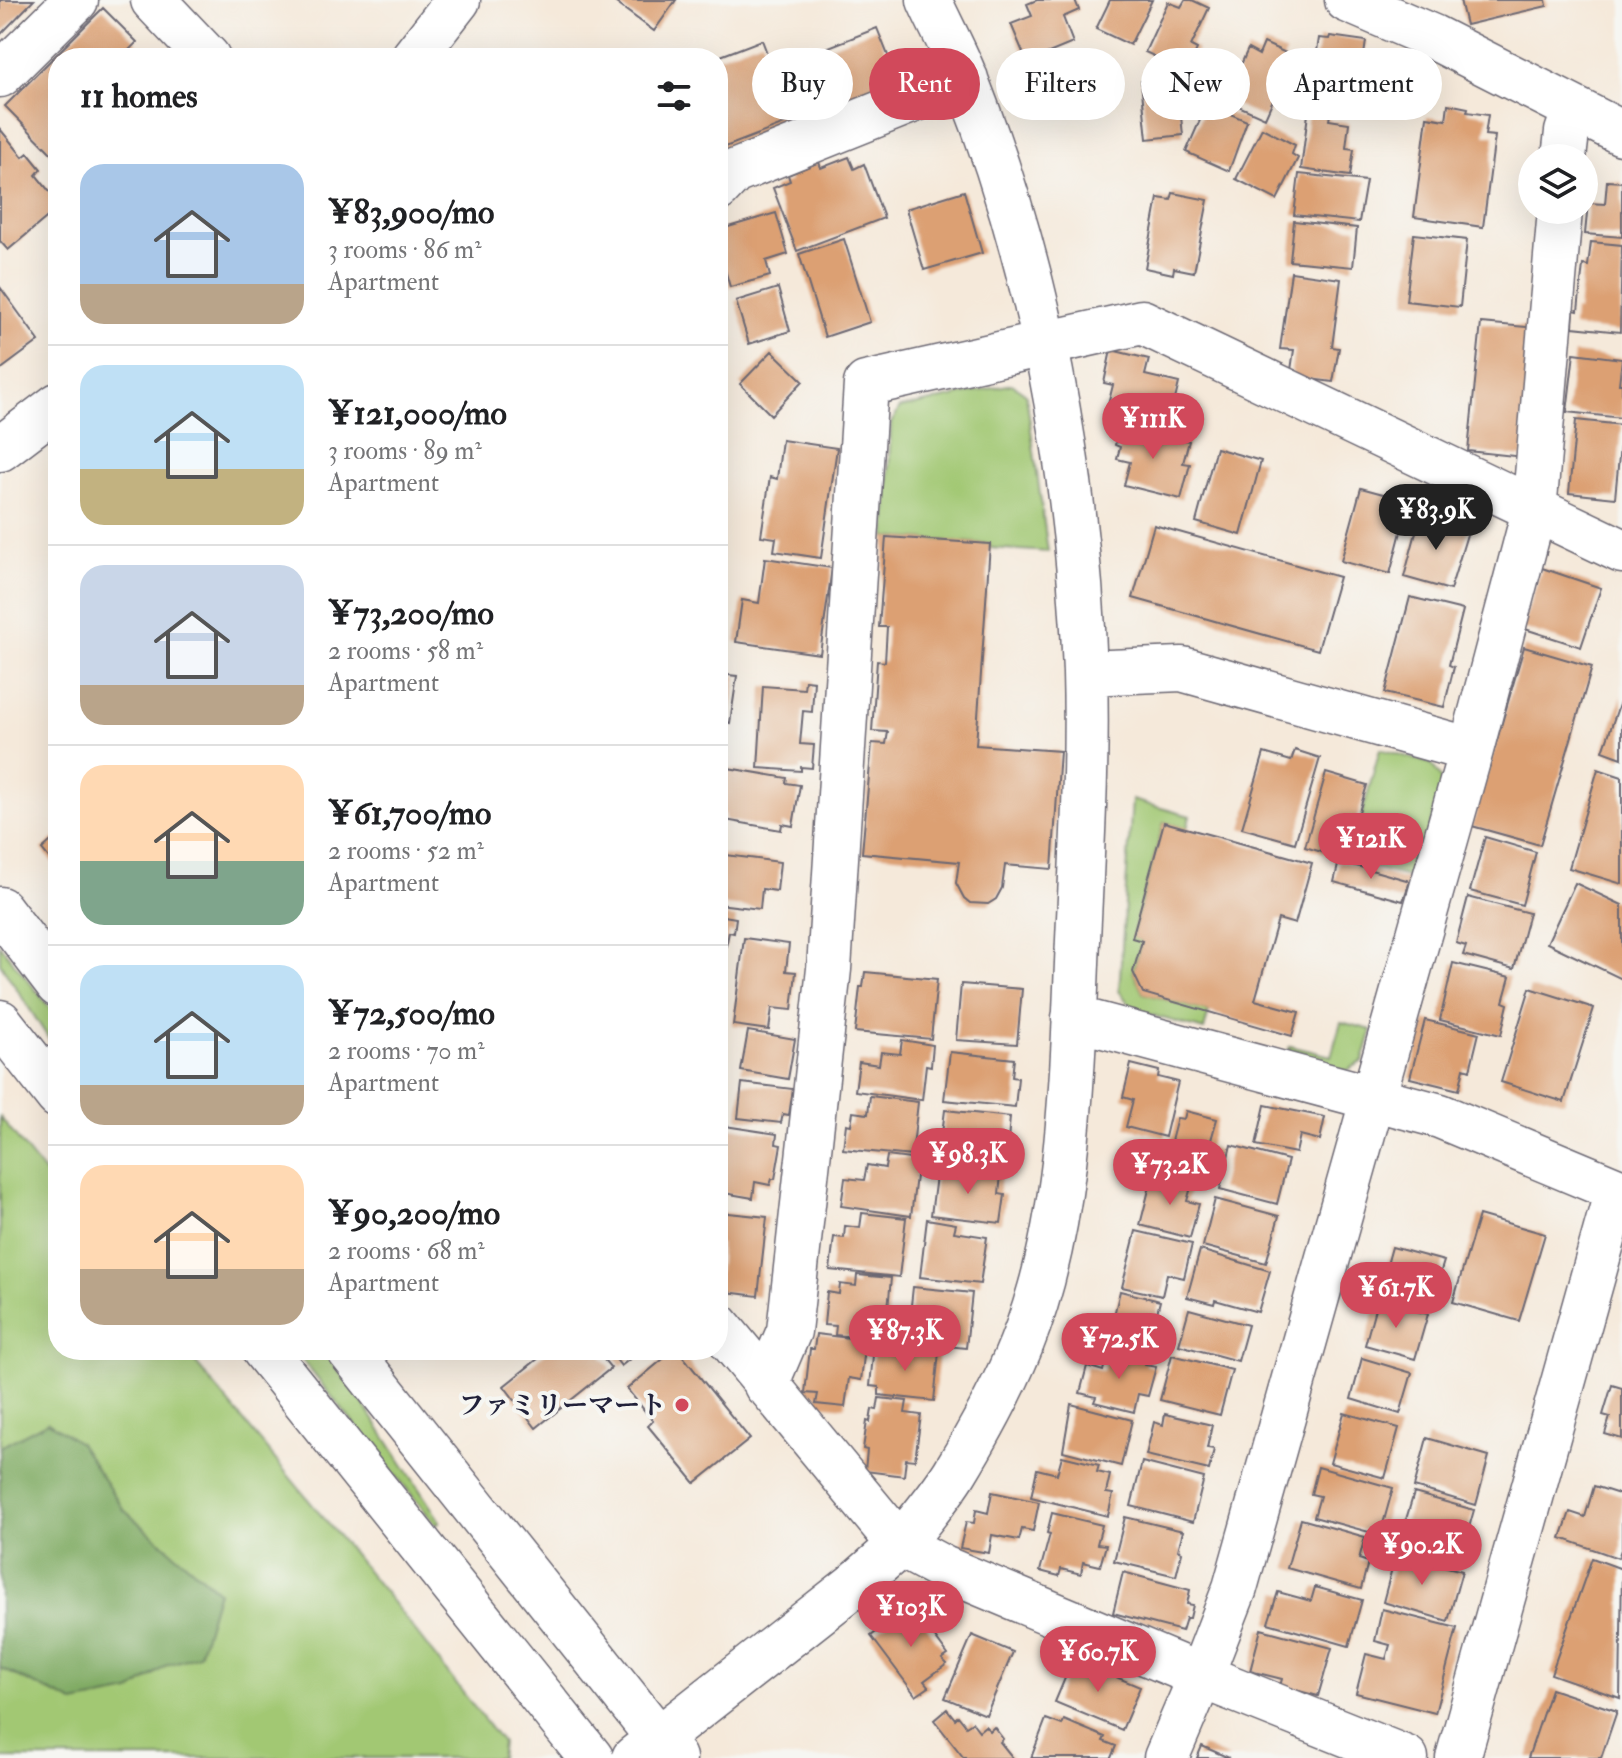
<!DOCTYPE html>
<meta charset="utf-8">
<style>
body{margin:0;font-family:"IM FELL Double Pica","Noto Serif JP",serif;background:#f2f2f2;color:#202124;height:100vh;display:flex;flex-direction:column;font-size:30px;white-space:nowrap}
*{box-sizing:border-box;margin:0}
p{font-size:26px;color:#757577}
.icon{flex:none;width:44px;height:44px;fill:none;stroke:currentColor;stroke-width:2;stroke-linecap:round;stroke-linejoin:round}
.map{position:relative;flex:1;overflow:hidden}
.side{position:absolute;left:48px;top:48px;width:680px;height:1312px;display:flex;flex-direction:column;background:#fff;border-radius:32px;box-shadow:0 8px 32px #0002}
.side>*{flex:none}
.hud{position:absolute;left:752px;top:48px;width:750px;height:72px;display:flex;gap:16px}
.fabs{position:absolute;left:1518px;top:144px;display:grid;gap:16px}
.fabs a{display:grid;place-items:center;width:80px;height:80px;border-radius:50%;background:#fff;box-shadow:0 8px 32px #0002;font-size:40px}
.price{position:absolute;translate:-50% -68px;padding:0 18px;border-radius:28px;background:#d1495b;color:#fff;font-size:26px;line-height:52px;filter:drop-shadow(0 2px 4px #0008)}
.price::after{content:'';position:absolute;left:50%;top:48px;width:24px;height:18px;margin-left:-12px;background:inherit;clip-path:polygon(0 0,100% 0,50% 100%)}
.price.active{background:#222;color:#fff}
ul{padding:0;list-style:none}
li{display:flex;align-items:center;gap:24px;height:200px;padding:0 32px}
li+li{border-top:2px solid #e0e0e0}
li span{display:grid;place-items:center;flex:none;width:224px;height:160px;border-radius:24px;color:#555}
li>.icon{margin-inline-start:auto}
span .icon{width:96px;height:96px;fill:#fffc;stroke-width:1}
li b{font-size:34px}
h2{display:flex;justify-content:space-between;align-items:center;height:96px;padding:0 32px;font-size:34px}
.pill{padding:0 28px;border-radius:36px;background:#fff;box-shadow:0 8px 32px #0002;font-size:28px;line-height:72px}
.pill.active{background:#d1495b;color:#fff}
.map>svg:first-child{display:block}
</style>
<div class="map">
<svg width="1622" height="1758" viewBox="0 0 1622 1758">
<rect width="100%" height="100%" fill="#f6f6f2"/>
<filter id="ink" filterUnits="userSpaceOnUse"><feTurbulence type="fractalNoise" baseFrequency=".0125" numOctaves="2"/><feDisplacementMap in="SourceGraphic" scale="16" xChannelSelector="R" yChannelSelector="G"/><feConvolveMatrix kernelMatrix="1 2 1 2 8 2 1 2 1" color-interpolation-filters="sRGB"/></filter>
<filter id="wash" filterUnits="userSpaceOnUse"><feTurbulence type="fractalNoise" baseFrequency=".006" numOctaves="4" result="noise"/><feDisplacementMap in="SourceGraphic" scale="32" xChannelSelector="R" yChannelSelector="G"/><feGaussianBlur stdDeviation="1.8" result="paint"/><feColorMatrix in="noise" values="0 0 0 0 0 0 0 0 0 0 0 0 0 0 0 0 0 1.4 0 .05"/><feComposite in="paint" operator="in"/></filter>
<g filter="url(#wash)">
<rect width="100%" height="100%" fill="#f5e9da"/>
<path fill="#a2c873" stroke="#627557" stroke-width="2" d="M1012 384 1026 394 1048 552 990 548V544L886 537 891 423 900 408Z
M1380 749 1432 764 1443 782 1415 879 1349 861Z
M1132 800 1190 816 1187 829 1164 822 1132 937 1142 941 1133 972 1143 993 1209 1012 1204 1030 1134 1010 1119 991Z
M0 945 58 1018V1053L0 963Z
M1341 1022 1372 1030 1363 1061 1346 1071 1287 1054 1290 1046 1331 1056Z
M0 1117 58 1190V1350H185L391 1600 502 1743 500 1758H0Z
M294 1350H323L363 1403 440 1521 436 1525Z"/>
<path fill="#81ac65" stroke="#526750" stroke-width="2" d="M48 1422 79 1443 124 1510 218 1591 199 1655 167 1665 130 1692 74 1703 0 1668V1447Z"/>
<g id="blocks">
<path fill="#dca073" d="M0 0H34L0 35Z
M612 0H676L654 31Z
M1037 0H1075L1079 10 1063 17 1073 43 1027 62 1011 24 1032 16 1027 4Z
M1110 0H1152L1130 45 1096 29Z
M1185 0H1192L1209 8 1191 46 1197 49 1187 71 1145 52 1168 2 1181 7Z
M1460 0H1546L1547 6 1466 25Z
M103 8 137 42 128 51 134 58H58V160L5 106Z
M877 28 899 83 838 108 816 52Z
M1330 36 1366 41 1360 83 1354 82 1351 103 1310 97 1319 38 1329 39Z
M762 40 770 61 779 57 787 79 812 70 826 108 720 149 718 57Z
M1264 43 1286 53 1270 90 1276 93 1265 118 1225 100 1248 49 1259 55Z
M1168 71 1169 81H1177L1183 135 1147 139 1141 81 1149 80 1148 74Z
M1207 104 1247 121 1229 171 1186 152Z
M1448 104 1468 108 1467 112 1488 115 1485 135 1495 136 1483 227 1414 217 1427 117 1446 120Z
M1309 106 1331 109 1329 120 1349 123 1346 148 1354 149 1350 176 1301 169Z
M1262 128 1295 145 1292 154 1298 158 1277 200 1236 179Z
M0 129 23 157 28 153 41 169 36 175 58 202V208L8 250 0 241Z
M849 157 854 169 864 164 884 218 797 251 773 188 790 181 788 175 819 162 821 168Z
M1299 174 1366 181 1359 222 1294 215Z
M1607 181 1622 182V237L1585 234 1588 203 1605 204Z
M964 191 982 253 924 270 906 209Z
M1173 193 1208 200 1194 272 1174 268 1173 274 1145 268 1158 198 1171 200Z
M776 213 788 254 766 261 770 276 730 287 718 245V230Z
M1294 221 1357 228 1353 267 1290 261Z
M1414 234 1467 240 1460 307 1406 301Z
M844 239 870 322 825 337 799 254Z
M1591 242 1622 245 1620 332 1573 327 1574 310 1578 311 1583 265 1588 266Z
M1291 272 1341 279 1332 347 1339 348 1333 382 1294 377 1291 370 1294 350 1280 349Z
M0 287 39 341 0 370Z
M778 288 790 331 749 344 736 301Z
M1481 323 1537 328 1523 457 1468 451Z
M1111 350 1149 359 1145 375 1179 383 1169 424 1107 409 1113 385 1104 383Z
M772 351 803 381 771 415 740 384Z
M1574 353 1622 359 1619 384H1622V418L1567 412Z
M1576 420 1622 425 1615 498 1569 493Z
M1120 423 1189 441 1183 463 1190 464 1181 499 1124 485 1130 462 1117 459 1120 447 1115 445Z
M782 440 837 448 821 558 774 551 776 538 761 536 770 477 777 479Z
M1216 448 1261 461 1241 535 1196 522Z
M1361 488 1409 501 1390 574 1341 561Z
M1421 514 1469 528 1450 590 1404 577Z
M1154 525 1339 577 1318 650 1133 598Z
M886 537 990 544 976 745 1060 751 1052 869 1005 865 1002 888 996 899 988 904 970 903 964 898 956 883 959 862 862 853 872 743 886 744 888 732 872 731 877 661 885 662 887 627H879Z
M765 558 832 568 820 654 736 642 742 600 759 603Z
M1542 568 1601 588 1581 647 1522 628Z
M1410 597 1463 610 1449 665 1454 667 1444 707 1385 693Z
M1524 647 1592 667 1540 845 1472 826Z
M718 674 737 676 730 723 718 721Z
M805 680 814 681 812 712 803 711 800 744 814 745 812 768 801 767V771L758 768 763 686 804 689Z
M1622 696V758L1603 751Z
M718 726 728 728 723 762 718 761Z
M1295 750 1320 758 1295 843 1242 828 1264 753 1291 761Z
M728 768 787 778 786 783 800 785 793 826 782 824 781 830 725 820V814L718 813V787L720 777 726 778Z
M1598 769 1622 777V884L1569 868Z
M1326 773 1367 785 1345 859 1305 847Z
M1164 822 1312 863 1295 924 1278 919 1255 1000 1299 1012 1292 1036 1143 993 1133 972 1142 941 1132 938Z
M58 835V869L42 849Z
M1485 837 1536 852 1522 905 1470 891Z
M718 854 780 862 777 891 762 889 760 909 718 904Z
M1339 861 1410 881 1403 901 1334 882Z
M1575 883 1622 905V979L1547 943Z
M1468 897 1529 913 1514 969 1463 955 1466 946 1456 943Z
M718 915 736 918 734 933 729 932 726 947 718 946Z
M744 938 789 944 786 971 796 972 792 1010 772 1008 769 1030 733 1025Z
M1453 963 1510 977 1503 1002 1508 1004 1501 1035 1440 1020Z
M865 972 937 979 931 1039 855 1032 860 987H863Z
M961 984 1022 989 1017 1044 956 1040Z
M1530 988 1594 1008 1564 1102 1501 1082Z
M1425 1020 1479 1033 1470 1070 1464 1068 1459 1090 1410 1078Z
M748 1031 795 1039 788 1079 741 1071Z
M902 1040 933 1045 931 1066 926 1065 922 1100 855 1091 859 1062 879 1065 881 1052 900 1054Z
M950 1052 1014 1059 1012 1077 1018 1078 1015 1107 944 1100Z
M1131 1064 1159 1071 1158 1077 1178 1082 1165 1137 1126 1127 1133 1100 1123 1097Z
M742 1083 793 1089 789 1115 783 1114 781 1123 738 1118Z
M870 1096 918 1102 912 1156 843 1149 846 1124 851 1125 853 1112 868 1114Z
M1265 1105 1325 1117 1320 1140 1300 1135 1296 1153 1256 1145Z
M945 1110 1010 1117 1006 1165 939 1157Z
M1186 1111 1217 1119 1209 1147 1219 1151 1211 1181 1164 1168 1177 1118 1184 1119Z
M725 1126 777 1134 776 1144 781 1145 775 1179H772L770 1185 755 1182 753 1198 718 1192V1137L719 1132 725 1133Z
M1231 1145 1288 1160 1277 1204 1220 1189Z
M887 1156 918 1160 911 1216 841 1206 845 1178 864 1180 867 1165 885 1168Z
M937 1168 1001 1175 999 1194 1005 1195 1001 1223 931 1215Z
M1153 1174 1192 1184 1187 1201 1199 1204 1190 1238 1140 1225Z
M1215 1199 1279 1216 1266 1263 1203 1246Z
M718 1212 767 1217 758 1296 718 1291 721 1244H718Z
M862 1213 906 1218 899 1277 830 1270 834 1237 844 1238 845 1226 860 1228Z
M1479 1215 1545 1234 1519 1321 1453 1302Z
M927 1219 956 1224 954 1232 987 1237 980 1284 920 1277Z
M1136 1231 1192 1244 1184 1278 1167 1274 1162 1296 1122 1287Z
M1392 1247 1444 1261 1431 1304 1380 1290Z
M1200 1250 1270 1271 1258 1312 1215 1300 1214 1304 1187 1297Z
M857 1275 891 1278 885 1340 835 1335 836 1326 824 1325 827 1292 839 1294 840 1284 856 1286Z
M913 1287 972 1293 966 1348 907 1342Z
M1120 1291 1160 1301 1155 1321 1166 1324 1157 1359 1110 1347 1113 1337 1109 1336Z
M1377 1301 1428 1314 1415 1359 1365 1345Z
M1189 1309 1248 1325 1238 1361 1179 1345Z
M816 1334 866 1340 861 1380 849 1378 845 1407 816 1404 818 1394 805 1393 810 1349H814Z
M874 1345 939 1352 934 1401 879 1395V1387L870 1386Z
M549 1350H596L611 1368 536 1428 504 1386Z
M609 1350H641L621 1366Z
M674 1350H678L750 1439 695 1483 648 1426 653 1421 627 1389Z
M1108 1351 1147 1359 1145 1365 1156 1367 1148 1396 1138 1394 1134 1412 1094 1402 1096 1397 1080 1393 1087 1366 1103 1371Z
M1172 1355 1232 1370 1220 1415 1160 1400Z
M1362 1358 1412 1373 1400 1414 1351 1399Z
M1612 1385 1622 1388V1439L1605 1434 1610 1417 1603 1415Z
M879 1398 907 1401 905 1413 921 1415 915 1460 906 1459 904 1476 865 1471 867 1450 863 1449 867 1421 870 1422 872 1409 877 1410Z
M1071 1404 1132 1420 1121 1466 1063 1451Z
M1344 1413 1399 1428 1385 1478 1330 1463Z
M1165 1414 1212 1425 1207 1448 1214 1449 1209 1470 1146 1455 1154 1422 1163 1425Z
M1427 1438 1489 1456 1476 1505 1414 1487Z
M1062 1456 1099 1465 1097 1472 1110 1475 1106 1493 1113 1494 1108 1516 1031 1497 1037 1469 1057 1474Z
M1142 1462 1204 1478 1193 1522 1131 1506Z
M1318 1467 1393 1488 1380 1535 1314 1517 1320 1496 1311 1494Z
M1594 1486 1622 1495V1547L1618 1558 1561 1538 1570 1512 1585 1517Z
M992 1492 1039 1502 1033 1531 1022 1529 1019 1540 992 1535 989 1553 960 1548 966 1522 974 1523 976 1510 988 1513Z
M1414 1493 1474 1510 1459 1563 1398 1546Z
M1052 1513 1102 1525 1097 1544 1106 1545 1100 1566 1083 1562 1081 1574 1061 1569 1059 1576 1040 1571 1050 1534 1047 1533Z
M1125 1517 1183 1531 1178 1550 1182 1552 1176 1576 1114 1561Z
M1301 1519 1365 1537 1359 1559 1368 1562 1361 1589 1287 1568Z
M1396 1553 1462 1571 1448 1621 1383 1602Z
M1592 1558 1622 1569 1620 1698 1551 1674Z
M1123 1572 1190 1590 1187 1604 1193 1605 1190 1618H1186L1182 1631 1113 1613Z
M1315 1587 1362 1600 1349 1646 1268 1623 1278 1592 1311 1601Z
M912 1606 948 1655 942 1659 947 1664 924 1681 929 1687 916 1696 871 1636Z
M1382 1609 1457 1628 1435 1713 1356 1693 1366 1654 1386 1659 1390 1645 1375 1641Z
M1261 1629 1332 1648 1318 1696 1280 1686 1282 1679 1250 1671Z
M972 1635 1013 1652 986 1715 945 1698Z
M1073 1659 1140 1687 1122 1730 1055 1702Z
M1551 1689 1617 1711 1601 1758H1528Z
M947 1709 955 1719 958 1716 966 1726 972 1722 979 1731 985 1726 990 1731 994 1727 1003 1739 1000 1742 1013 1758H964L934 1720Z
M1046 1719 1062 1725 1064 1720 1105 1737 1103 1741 1116 1746 1111 1758H1031Z
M1202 1746 1229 1758H1197Z"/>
</g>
</g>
<g filter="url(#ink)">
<use href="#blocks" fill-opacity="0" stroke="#6c6873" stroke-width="2"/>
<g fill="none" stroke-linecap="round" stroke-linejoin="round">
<defs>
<path id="minor" d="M153 0 208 58
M1347 0 1433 37 1622 133
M0 75 76 0
M1564 158 1567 132 1574 111
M718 189 734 172 966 79
M1085 673 1182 669 1471 750
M1074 1018 1440 1116 1622 1192
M718 1325 900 1545 943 1568 1201 1676 1166 1758
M766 1385 789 1331 829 969 866 384 1142 322 1622 551
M900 1545C918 1522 938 1499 954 1474 979 1433 1003 1390 1021 1345 1068 1230 1072 1086 1077 963 1081 866 1088 769 1085 672 1078 471 1040 268 966 80 956 53 941 27 929 0
M1406 1758 1201 1676 1235 1588 1471 750 1534 511 1560 210
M1458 1758 1617 1190"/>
<path id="tertiary" d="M413 58 458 0
M0 449 58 405
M0 909 58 985
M0 1022 58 1096
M264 1350 591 1758
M349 1350 674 1758
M634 1758 853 1586 900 1545"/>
</defs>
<use href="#minor" stroke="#6c6873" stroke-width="47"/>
<use href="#tertiary" stroke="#6c6873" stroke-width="47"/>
<use href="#minor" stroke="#fff" stroke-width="44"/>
<use href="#tertiary" stroke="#fff" stroke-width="44"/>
</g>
</g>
<circle fill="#d1495b" stroke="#f6f6f2" stroke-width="3" cx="682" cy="1405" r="8"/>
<g text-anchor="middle" stroke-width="8" stroke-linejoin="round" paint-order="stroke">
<g font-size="26" font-weight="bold" fill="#22223b" stroke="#f6f6f2" text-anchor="end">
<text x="666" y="1414">ファミリーマート</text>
</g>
</g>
</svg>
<div class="fabs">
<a><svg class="icon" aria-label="layers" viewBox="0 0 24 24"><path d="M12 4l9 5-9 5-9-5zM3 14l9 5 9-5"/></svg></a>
</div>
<b class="price" style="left:1153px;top:461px">¥111K</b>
<b class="price active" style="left:1436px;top:552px">¥83.9K</b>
<b class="price" style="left:1371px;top:881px">¥121K</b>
<b class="price" style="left:968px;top:1196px">¥98.3K</b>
<b class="price" style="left:1170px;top:1207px">¥73.2K</b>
<b class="price" style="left:1396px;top:1330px">¥61.7K</b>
<b class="price" style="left:905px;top:1373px">¥87.3K</b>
<b class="price" style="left:1119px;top:1381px">¥72.5K</b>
<b class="price" style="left:1422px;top:1587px">¥90.2K</b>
<b class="price" style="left:911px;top:1649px">¥103K</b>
<b class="price" style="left:1098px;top:1694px">¥60.7K</b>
<div class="hud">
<a class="pill">Buy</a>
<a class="pill active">Rent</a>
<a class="pill">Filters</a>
<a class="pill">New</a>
<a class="pill">Apartment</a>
</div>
<section class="side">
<h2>11 homes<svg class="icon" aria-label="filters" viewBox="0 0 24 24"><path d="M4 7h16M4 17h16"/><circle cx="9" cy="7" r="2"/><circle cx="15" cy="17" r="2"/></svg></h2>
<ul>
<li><span style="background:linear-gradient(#a9c7e8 75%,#b9a48a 0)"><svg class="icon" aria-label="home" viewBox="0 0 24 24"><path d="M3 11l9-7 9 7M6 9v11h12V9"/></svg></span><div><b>¥83,900/mo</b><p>3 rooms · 86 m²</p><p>Apartment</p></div></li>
<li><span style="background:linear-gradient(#bfe0f5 65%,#c2b280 0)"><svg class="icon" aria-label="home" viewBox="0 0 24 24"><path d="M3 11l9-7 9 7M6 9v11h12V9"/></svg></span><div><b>¥121,000/mo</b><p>3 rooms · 89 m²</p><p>Apartment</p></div></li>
<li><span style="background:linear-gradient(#c9d6e8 75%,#b9a48a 0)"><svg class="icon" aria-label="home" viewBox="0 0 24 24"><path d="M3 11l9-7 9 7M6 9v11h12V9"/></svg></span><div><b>¥73,200/mo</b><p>2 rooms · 58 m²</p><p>Apartment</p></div></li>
<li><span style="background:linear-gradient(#ffd9b3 60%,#7fa58c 0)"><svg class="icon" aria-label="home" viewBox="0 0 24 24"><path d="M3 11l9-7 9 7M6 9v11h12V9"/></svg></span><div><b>¥61,700/mo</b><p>2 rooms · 52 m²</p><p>Apartment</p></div></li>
<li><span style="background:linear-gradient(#bfe0f5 75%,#b9a48a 0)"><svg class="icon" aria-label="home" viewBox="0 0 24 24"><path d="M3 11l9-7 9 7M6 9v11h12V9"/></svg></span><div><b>¥72,500/mo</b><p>2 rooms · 70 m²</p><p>Apartment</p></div></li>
<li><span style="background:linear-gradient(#ffd9b3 65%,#b9a48a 0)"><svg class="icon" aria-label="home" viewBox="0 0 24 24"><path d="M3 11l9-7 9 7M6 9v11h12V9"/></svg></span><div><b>¥90,200/mo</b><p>2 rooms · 68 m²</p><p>Apartment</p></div></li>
</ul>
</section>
</div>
